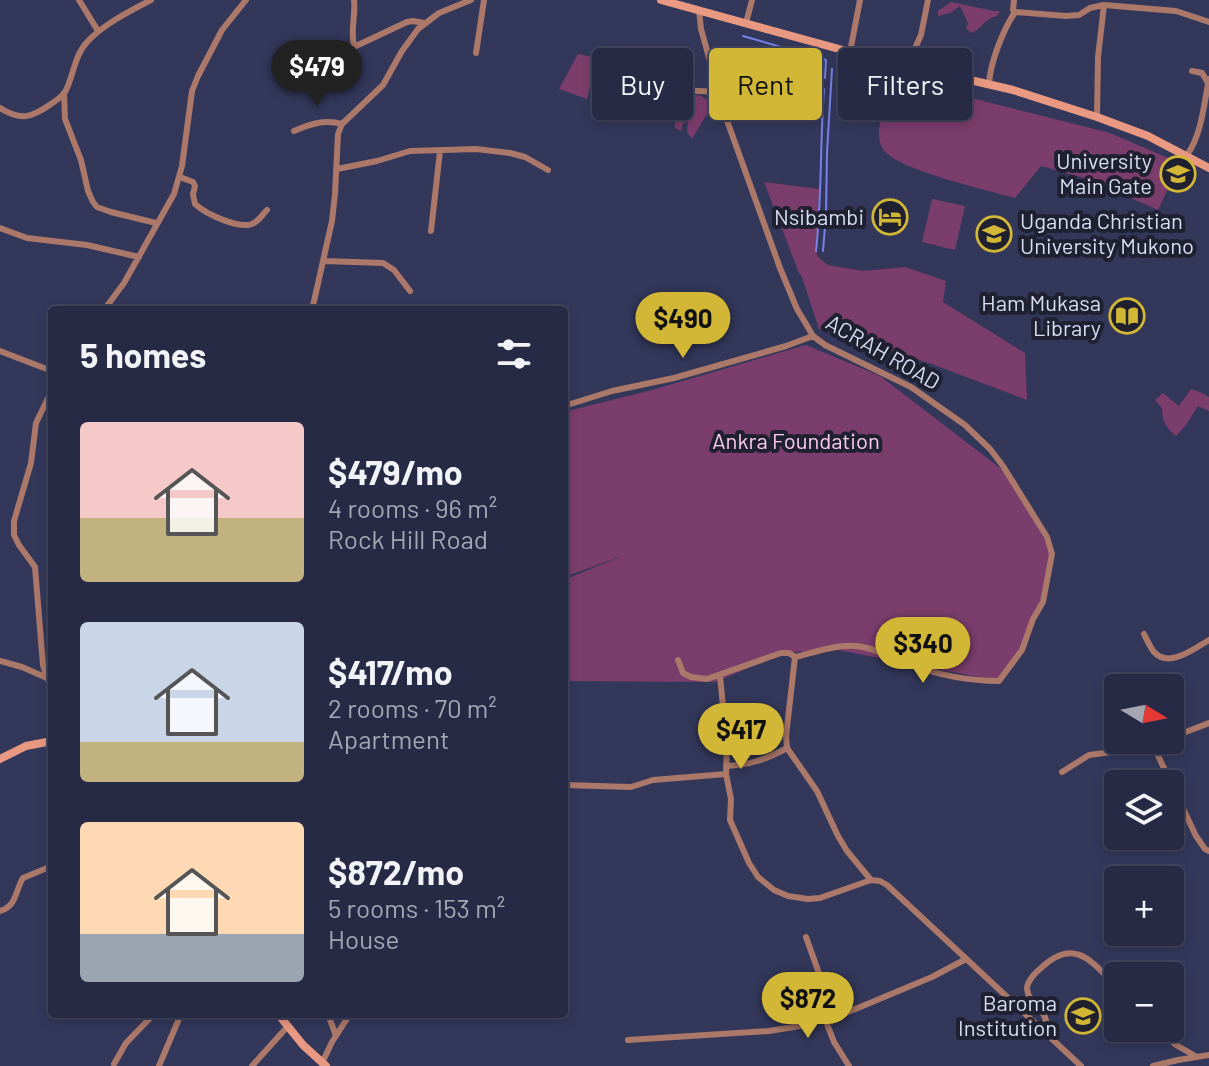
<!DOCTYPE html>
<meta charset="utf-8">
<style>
body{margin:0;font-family:Barlow,sans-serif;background:#2e324b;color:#f1f3f6;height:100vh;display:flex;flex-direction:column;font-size:30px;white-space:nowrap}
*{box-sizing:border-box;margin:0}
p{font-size:26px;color:#a4a7b2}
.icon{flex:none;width:44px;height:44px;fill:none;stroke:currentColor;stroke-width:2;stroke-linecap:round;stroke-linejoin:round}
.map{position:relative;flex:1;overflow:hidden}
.sheet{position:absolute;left:48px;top:306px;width:520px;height:712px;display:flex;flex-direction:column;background:#262a44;border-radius:8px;box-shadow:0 4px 12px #0003,0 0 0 2px #42465d}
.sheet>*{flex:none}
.hud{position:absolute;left:592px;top:48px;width:496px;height:72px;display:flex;gap:16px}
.needle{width:52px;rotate:100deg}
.buttons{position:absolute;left:1104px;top:674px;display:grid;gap:16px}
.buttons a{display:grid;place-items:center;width:80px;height:80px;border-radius:8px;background:#262a44;box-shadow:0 4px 12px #0003,0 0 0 2px #42465d;font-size:40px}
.price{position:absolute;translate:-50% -68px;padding:0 18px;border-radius:28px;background:#d2b736;color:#111;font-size:26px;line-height:52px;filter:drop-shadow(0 2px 4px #0008)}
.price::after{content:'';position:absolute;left:50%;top:48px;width:24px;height:18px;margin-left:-12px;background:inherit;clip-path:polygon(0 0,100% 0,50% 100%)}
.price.on{background:#222;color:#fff}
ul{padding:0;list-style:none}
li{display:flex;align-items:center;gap:24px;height:200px;padding:0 32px}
li span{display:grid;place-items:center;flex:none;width:224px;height:160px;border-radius:8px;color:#555}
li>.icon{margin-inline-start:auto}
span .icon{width:96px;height:96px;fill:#fffc;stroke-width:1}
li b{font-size:34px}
h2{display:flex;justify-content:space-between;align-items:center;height:96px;padding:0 32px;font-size:34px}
.tag{padding:0 28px;border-radius:8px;background:#262a44;box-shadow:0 4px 12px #0003,0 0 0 2px #42465d;font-size:28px;line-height:72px}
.tag.on{background:#d2b736;color:#111}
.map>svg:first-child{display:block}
</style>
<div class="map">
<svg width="1209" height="1066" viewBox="0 0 1209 1066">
<rect width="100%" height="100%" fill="#33385b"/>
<path fill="#7b3d6c" d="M951 2 994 11H1000L997 16C985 18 982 29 971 33L966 28 968 23 960 6 950 13 938 16V11Z
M578 54 598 58 587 99 559 89Z
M900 80 1110 133 1180 163 1158 210 1088 179 1041 166 1015 198C988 190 896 170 883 149 871 130 889 96 900 80Z
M673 91 701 96 712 103 711 111 705 117 692 139 687 132 688 122 683 123 681 131 675 128V122H665L667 104Z
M764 182 819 189 817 256 828 265 863 271 905 267 946 281 943 302 1025 353 1027 400 929 363 819 329 802 277 799 273Z
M932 199 965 206 955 250 922 242Z
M806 345 880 376 1017 481 1015 483 1052 554 1043 602 1023 650 999 681 833 649 784 653 715 682 564 681 566 579 625 555 564 577V412L652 390Z
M1191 389 1200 392 1209 397V411L1198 406 1186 425 1176 436C1166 428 1162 421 1162 408L1155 400 1163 393 1179 406Z"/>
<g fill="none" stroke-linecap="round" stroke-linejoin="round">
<path stroke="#7781e7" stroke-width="2" d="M743 36 826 60 825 78
M816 251C822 197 820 143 824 89
M823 251 826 214 827 152 832 69"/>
<path stroke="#ab7869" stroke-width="6" d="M79 0 98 31
M354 0C356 15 350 31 354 45L356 46 407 22 413 21 424 23
M1014 0 1013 10 1015 12
M699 10 701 29 725 115 780 268 797 309 806 324 813 336 825 345 911 387 965 425 990 449 1003 466 1047 537 1052 554 1043 602 1033 619 1022 650 999 681C967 681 938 675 908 664 891 657 874 648 856 646 836 644 813 653 795 657
M746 23 752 0
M850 52 860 0
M476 53 484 0
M909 65 911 57 921 35 928 0
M1192 71 1202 73 1208 83
M989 84C990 63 1003 30 1015 12L1066 16 1079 15 1090 8 1104 5 1176 11 1209 22
M64 93 65 119 81 160 88 191 93 202 97 207 111 212 156 223
M0 108C21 121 31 118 51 104 55 101 62 97 65 92 74 76 74 55 88 41 104 24 130 11 151 0
M595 111 606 109 645 116 652 97 662 89 718 92
M1097 117 1098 57 1104 5
M294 131C310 124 325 119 342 124
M1187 155C1202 134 1204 103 1209 79
M337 169 377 161 410 151 476 149 510 153 525 157 548 170
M180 177 193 182 195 186 193 194 195 204C206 214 238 229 252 224 259 221 262 215 267 210
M0 228 27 238 87 245 139 257
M431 231 440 151
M324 261 383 263 394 270 410 291
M104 310 124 283 174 194 182 166 192 91 198 76 222 30 246 0
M312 310 332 221 335 194 338 134 342 124 383 85 402 51 418 29 439 13 471 0
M0 351 52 371
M52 390 36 423 31 463 14 521V535L19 545 35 567 43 665 47 678 52 688
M564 406 612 391 674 378 786 346 813 336
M1144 634C1147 640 1150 647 1154 652 1169 669 1195 648 1209 640
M678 660 683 673 691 677 707 679 781 653H789L795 657 786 736 787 748 817 791 838 836 847 851 871 880
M0 661 22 667 47 678
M720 676 727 747 726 774 731 799 730 820 749 863 758 877 774 890 788 896 808 899 820 898 871 880 880 881 887 885 1081 1066
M1170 738 1209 723
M1153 745 1196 836 1205 849 1209 851
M726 766C750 765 767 759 787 748
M1062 772 1089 755 1134 749 1165 740
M564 785 631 787 653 780 726 774
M50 796 52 799
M0 911C17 906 15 891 23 878L52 866
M806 937 831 1007 837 1015
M328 1014 336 1036
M825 1019 834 1042 849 1066
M1158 1028 1176 1045 1197 1057
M1046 1034C1051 1008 1029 1007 1027 989 1027 981 1035 973 1041 968 1075 936 1092 962 1118 988
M628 1040 769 1031 800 1026 843 1014 865 1005 932 977 966 959
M322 1063 332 1042 350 1014
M114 1064 126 1043 154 1014
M159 1066 181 1014
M252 1066 288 1026
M1153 1066 1178 1060 1209 1055"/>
<path stroke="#e99881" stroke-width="8" d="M661 0 850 52 1013 90 1097 117 1148 136 1209 168
M0 759 26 746 52 741
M278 1014 303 1045 326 1066"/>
</g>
<defs>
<symbol id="school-ring" viewBox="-11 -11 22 22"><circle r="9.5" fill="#1f2131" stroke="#d2b736" stroke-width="1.5"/><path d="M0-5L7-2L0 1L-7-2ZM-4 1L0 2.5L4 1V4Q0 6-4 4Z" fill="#d2b736"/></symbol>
<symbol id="hotel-ring" viewBox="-11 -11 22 22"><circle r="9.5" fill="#1f2131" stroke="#d2b736" stroke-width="1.5"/><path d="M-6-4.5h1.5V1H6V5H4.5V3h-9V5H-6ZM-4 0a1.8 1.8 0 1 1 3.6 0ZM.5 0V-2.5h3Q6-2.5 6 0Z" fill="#d2b736"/></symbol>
<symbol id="university-ring" viewBox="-11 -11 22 22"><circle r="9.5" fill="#1f2131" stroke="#d2b736" stroke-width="1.5"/><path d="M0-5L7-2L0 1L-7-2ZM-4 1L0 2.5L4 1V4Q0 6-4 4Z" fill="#d2b736"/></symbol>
<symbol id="library-ring" viewBox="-11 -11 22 22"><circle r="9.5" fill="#1f2131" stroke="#d2b736" stroke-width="1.5"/><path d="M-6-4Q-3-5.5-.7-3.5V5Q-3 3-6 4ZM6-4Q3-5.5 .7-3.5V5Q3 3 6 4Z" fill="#d2b736"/></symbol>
</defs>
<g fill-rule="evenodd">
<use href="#school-ring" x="1158" y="154" width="40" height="40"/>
<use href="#hotel-ring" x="870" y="197" width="40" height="40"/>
<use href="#university-ring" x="974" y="214" width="40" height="40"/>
<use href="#library-ring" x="1107" y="296" width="40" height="40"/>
<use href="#school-ring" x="1063" y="996" width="40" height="40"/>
</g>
<g text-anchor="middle" stroke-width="8" stroke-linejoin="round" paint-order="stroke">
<g font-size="22" fill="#d8ddf3" stroke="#1f2131" text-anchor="end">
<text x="1152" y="169">University<tspan x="1152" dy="25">Main Gate</tspan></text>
<text x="864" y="225">Nsibambi</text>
<text x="1020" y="229" text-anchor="start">Uganda Christian<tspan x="1020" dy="25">University Mukono</tspan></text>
<text x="1101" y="311">Ham Mukasa<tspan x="1101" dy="25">Library</tspan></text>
<text x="1057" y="1011">Baroma<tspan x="1057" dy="25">Institution</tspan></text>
</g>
<g font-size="22" fill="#d8ddf3" stroke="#1f2131">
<text transform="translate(883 352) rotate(30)" y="8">ACRAH ROAD</text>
</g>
<g font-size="22" fill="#fccaee" stroke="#1f2131">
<text x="796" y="449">Ankra Foundation</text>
</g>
</g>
</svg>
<div class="buttons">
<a><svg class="needle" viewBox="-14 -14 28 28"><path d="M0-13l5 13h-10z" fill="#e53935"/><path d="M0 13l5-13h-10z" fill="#a4a7b2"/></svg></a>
<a><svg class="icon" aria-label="layers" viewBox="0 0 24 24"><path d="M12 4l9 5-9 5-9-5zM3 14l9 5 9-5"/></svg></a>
<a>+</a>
<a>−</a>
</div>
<b class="price on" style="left:317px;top:108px">$479</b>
<b class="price" style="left:683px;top:360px">$490</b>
<b class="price" style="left:923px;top:685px">$340</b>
<b class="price" style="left:741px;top:771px">$417</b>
<b class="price" style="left:808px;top:1040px">$872</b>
<div class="hud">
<a class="tag">Buy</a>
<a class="tag on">Rent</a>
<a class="tag">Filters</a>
</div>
<section class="sheet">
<h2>5 homes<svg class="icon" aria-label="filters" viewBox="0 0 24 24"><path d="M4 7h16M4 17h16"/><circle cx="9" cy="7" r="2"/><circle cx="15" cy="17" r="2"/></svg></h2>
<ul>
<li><span style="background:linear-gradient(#f6c9c9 60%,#c2b280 0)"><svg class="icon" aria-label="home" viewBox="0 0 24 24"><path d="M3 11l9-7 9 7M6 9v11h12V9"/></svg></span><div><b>$479/mo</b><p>4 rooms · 96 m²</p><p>Rock Hill Road</p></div></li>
<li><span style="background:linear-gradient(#c9d6e8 75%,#c2b280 0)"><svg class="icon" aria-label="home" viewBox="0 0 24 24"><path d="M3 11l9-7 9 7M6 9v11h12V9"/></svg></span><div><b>$417/mo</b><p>2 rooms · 70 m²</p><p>Apartment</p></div></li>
<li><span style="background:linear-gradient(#ffd9b3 70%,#9aa5b1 0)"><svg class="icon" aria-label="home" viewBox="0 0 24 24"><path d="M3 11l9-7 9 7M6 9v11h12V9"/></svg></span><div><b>$872/mo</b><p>5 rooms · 153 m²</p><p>House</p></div></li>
</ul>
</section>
</div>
